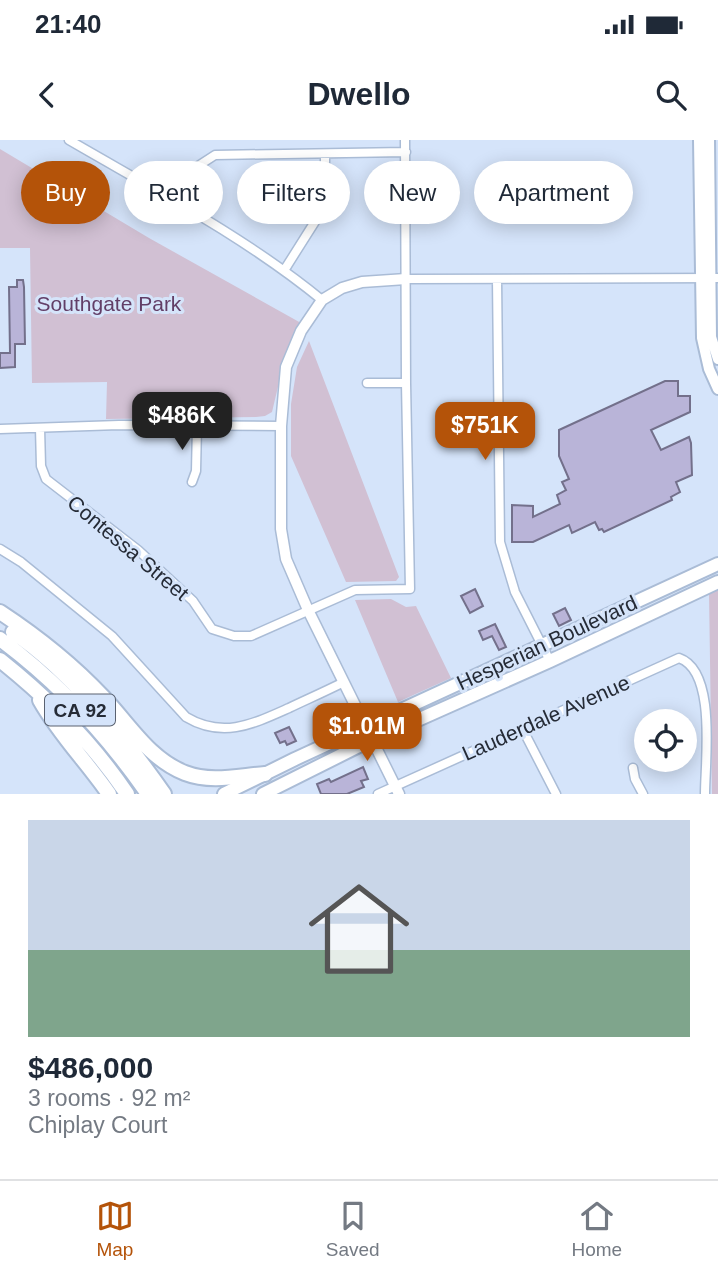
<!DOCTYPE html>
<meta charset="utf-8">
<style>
body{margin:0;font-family:Helvetica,sans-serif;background:#f6f6f7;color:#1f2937;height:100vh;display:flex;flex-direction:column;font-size:26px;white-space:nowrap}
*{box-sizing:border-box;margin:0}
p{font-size:23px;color:#747a83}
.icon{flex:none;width:38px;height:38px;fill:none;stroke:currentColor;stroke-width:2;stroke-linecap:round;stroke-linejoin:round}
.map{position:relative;height:654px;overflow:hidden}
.side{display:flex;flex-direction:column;background:#fff;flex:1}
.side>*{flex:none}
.guide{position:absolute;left:21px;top:21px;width:677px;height:63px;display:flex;gap:14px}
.buttons{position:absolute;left:634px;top:569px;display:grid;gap:14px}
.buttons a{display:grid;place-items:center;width:63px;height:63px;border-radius:50%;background:#fff;box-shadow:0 4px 18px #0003;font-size:35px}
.price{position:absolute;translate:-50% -60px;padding:0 16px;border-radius:14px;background:#b45309;color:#fff;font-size:23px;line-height:46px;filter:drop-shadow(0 2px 4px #0008)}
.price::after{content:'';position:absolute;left:50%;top:42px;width:21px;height:16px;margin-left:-10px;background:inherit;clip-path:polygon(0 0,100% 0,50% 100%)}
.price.active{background:#222;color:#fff}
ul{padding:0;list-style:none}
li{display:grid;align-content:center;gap:14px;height:371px;padding:0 28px}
li span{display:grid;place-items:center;height:217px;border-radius:0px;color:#555}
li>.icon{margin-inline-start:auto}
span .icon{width:126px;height:126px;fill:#fffc;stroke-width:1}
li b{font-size:30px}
.chip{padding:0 24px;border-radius:32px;background:#fff;box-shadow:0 4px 18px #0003;font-size:24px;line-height:63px}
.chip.active{background:#b45309;color:#fff}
.status{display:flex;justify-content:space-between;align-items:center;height:49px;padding:0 35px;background:#fff;direction:ltr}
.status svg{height:19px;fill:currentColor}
header{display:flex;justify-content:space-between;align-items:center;height:91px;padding:0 28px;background:#fff;font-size:32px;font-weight:800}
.tab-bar{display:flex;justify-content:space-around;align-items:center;height:98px;border-top:2px solid #e0e1e3;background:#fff;font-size:19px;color:#747a83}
.tab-bar a{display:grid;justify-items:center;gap:4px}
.tab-bar .active{color:#b45309}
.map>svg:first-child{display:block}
</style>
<div class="status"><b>21:40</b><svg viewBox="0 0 49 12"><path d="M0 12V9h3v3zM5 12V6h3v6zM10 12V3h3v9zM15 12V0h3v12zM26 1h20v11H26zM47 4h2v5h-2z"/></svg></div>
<header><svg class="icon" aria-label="back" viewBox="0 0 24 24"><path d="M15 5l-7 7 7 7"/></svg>Dwello<svg class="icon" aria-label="search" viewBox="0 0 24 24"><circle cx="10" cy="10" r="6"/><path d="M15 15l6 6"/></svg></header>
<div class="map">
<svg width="718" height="654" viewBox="0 0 718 654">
<rect width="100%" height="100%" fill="#d5e4fa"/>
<path fill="#d1c0d3" d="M0 9 149 98 301 183 286 213 272 272 265 276 256 277 106 279 107 242 32 243 30 108H0Z
M309 201 399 437 396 441 346 442 291 316V264L297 227Z
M718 450V654H712L709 454Z
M391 459 406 467 416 466 451 538 398 562 355 460Z"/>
<path fill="#b9b4d8" stroke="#73708b" stroke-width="2" d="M303 30H311V41H308V51L297 52V36L303 35Z
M17 140H23L24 147 25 204H15V227L0 228V213H10L9 147H17Z
M665 241H678V256H690V272L651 290 661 310 689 297 691 303 692 335 676 342 680 352 671 357 672 360 604 392 602 389 599 390 595 382 572 393 569 385 533 402H512V365L533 366V377L560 364 557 355 566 350 562 342 569 339 559 316V290Z
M475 449 483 466 470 473 461 456Z
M565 468 571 480 559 486 553 474Z
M495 484 506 507 499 510 492 496 483 500 479 491Z
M323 570 325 574 329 573 335 588 325 592 317 573Z
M289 587 296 601 287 605 285 601 280 603 275 593Z
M363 627 368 639 361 641 364 647 347 654H321L317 644 329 639 331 642Z"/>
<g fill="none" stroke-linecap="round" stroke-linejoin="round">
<defs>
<path id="minor" d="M69 0C155 50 245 97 322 160
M175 62 198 26 215 15 406 12
M285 129 321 72 325 45V15
M406 139 718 138
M497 139 500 402 515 452 550 521
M367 243H406
M40 288 41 326 46 339 138 410 193 461 212 489 234 496H251L355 450 410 449 406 243 405 0
M0 289 119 285 281 286
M192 342 196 331 197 286
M0 409 21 422 112 496 186 577C223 599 253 584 289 568 308 559 326 551 344 542
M523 590 556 654
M633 628 635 639 643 654
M378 654 679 518C717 531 705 621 705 654"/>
<path id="tertiary" d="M399 654 308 470 286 419 281 389V286L286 227 301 191 322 160 342 148 362 142 406 139"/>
<path id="secondary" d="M699 0 702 198 709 229 718 249
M709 0 711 197 718 219"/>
<path id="primary" d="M224 654 295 619 718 424
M263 654 357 607 550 521 718 442"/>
<path id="motorway" d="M0 472C38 497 72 524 103 557 129 584 149 619 185 633 211 643 238 636 265 634
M13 492C69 530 125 598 164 654
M0 499C58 542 107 595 148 654
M0 520C49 559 92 602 127 654
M40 560C59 594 87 622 109 654"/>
</defs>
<use href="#minor" stroke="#aabcd6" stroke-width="11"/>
<use href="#tertiary" stroke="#aabcd6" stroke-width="13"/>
<use href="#secondary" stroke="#aabcd6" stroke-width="14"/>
<use href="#primary" stroke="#aabcd6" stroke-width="16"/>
<use href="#motorway" stroke="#aabcd6" stroke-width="18"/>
<use href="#minor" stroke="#fff" stroke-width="8"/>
<use href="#tertiary" stroke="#fff" stroke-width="10"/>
<use href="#secondary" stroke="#fff" stroke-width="10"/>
<use href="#primary" stroke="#fff" stroke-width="12"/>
<use href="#motorway" stroke="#fff" stroke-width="14"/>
</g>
<g text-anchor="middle" stroke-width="6" stroke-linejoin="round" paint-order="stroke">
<rect fill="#d5e4fa" stroke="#5a6271" stroke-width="2" x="45" y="554.5" width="70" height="31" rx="5"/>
<g font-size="19" font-weight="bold" fill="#252b36">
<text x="80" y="577">CA 92</text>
</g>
<g font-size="21" fill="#623e67" stroke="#d5e4fa">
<text x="109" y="171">Southgate Park</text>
</g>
<g font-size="21" fill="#252b36" stroke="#d5e4fa">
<text transform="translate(128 408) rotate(40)" y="7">Contessa Street</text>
<text transform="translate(547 503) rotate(-25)" y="7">Hesperian Boulevard</text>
<text transform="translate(546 578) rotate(-24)" y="7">Lauderdale Avenue</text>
</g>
</g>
</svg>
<div class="buttons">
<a><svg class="icon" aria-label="locate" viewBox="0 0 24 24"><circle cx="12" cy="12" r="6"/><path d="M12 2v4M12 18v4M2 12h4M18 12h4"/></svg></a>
</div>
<b class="price active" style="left:182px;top:312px">$486K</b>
<b class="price" style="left:485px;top:322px">$751K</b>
<b class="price" style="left:367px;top:623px">$1.01M</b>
<div class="guide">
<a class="chip active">Buy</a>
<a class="chip">Rent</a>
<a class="chip">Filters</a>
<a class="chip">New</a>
<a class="chip">Apartment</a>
</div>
</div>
<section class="side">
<ul>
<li><span style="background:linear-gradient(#c9d6e8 60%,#7fa58c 0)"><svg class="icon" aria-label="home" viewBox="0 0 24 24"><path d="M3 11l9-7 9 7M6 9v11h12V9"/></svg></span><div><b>$486,000</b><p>3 rooms · 92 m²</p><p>Chiplay Court</p></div></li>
</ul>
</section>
<nav class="tab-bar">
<a class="active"><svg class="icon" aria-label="map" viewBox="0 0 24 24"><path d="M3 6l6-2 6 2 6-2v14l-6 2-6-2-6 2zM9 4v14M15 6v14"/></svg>Map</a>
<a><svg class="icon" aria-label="saved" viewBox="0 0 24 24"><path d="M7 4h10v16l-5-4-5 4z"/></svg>Saved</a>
<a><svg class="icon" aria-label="home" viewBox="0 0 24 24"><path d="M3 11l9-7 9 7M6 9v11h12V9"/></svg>Home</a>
</nav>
